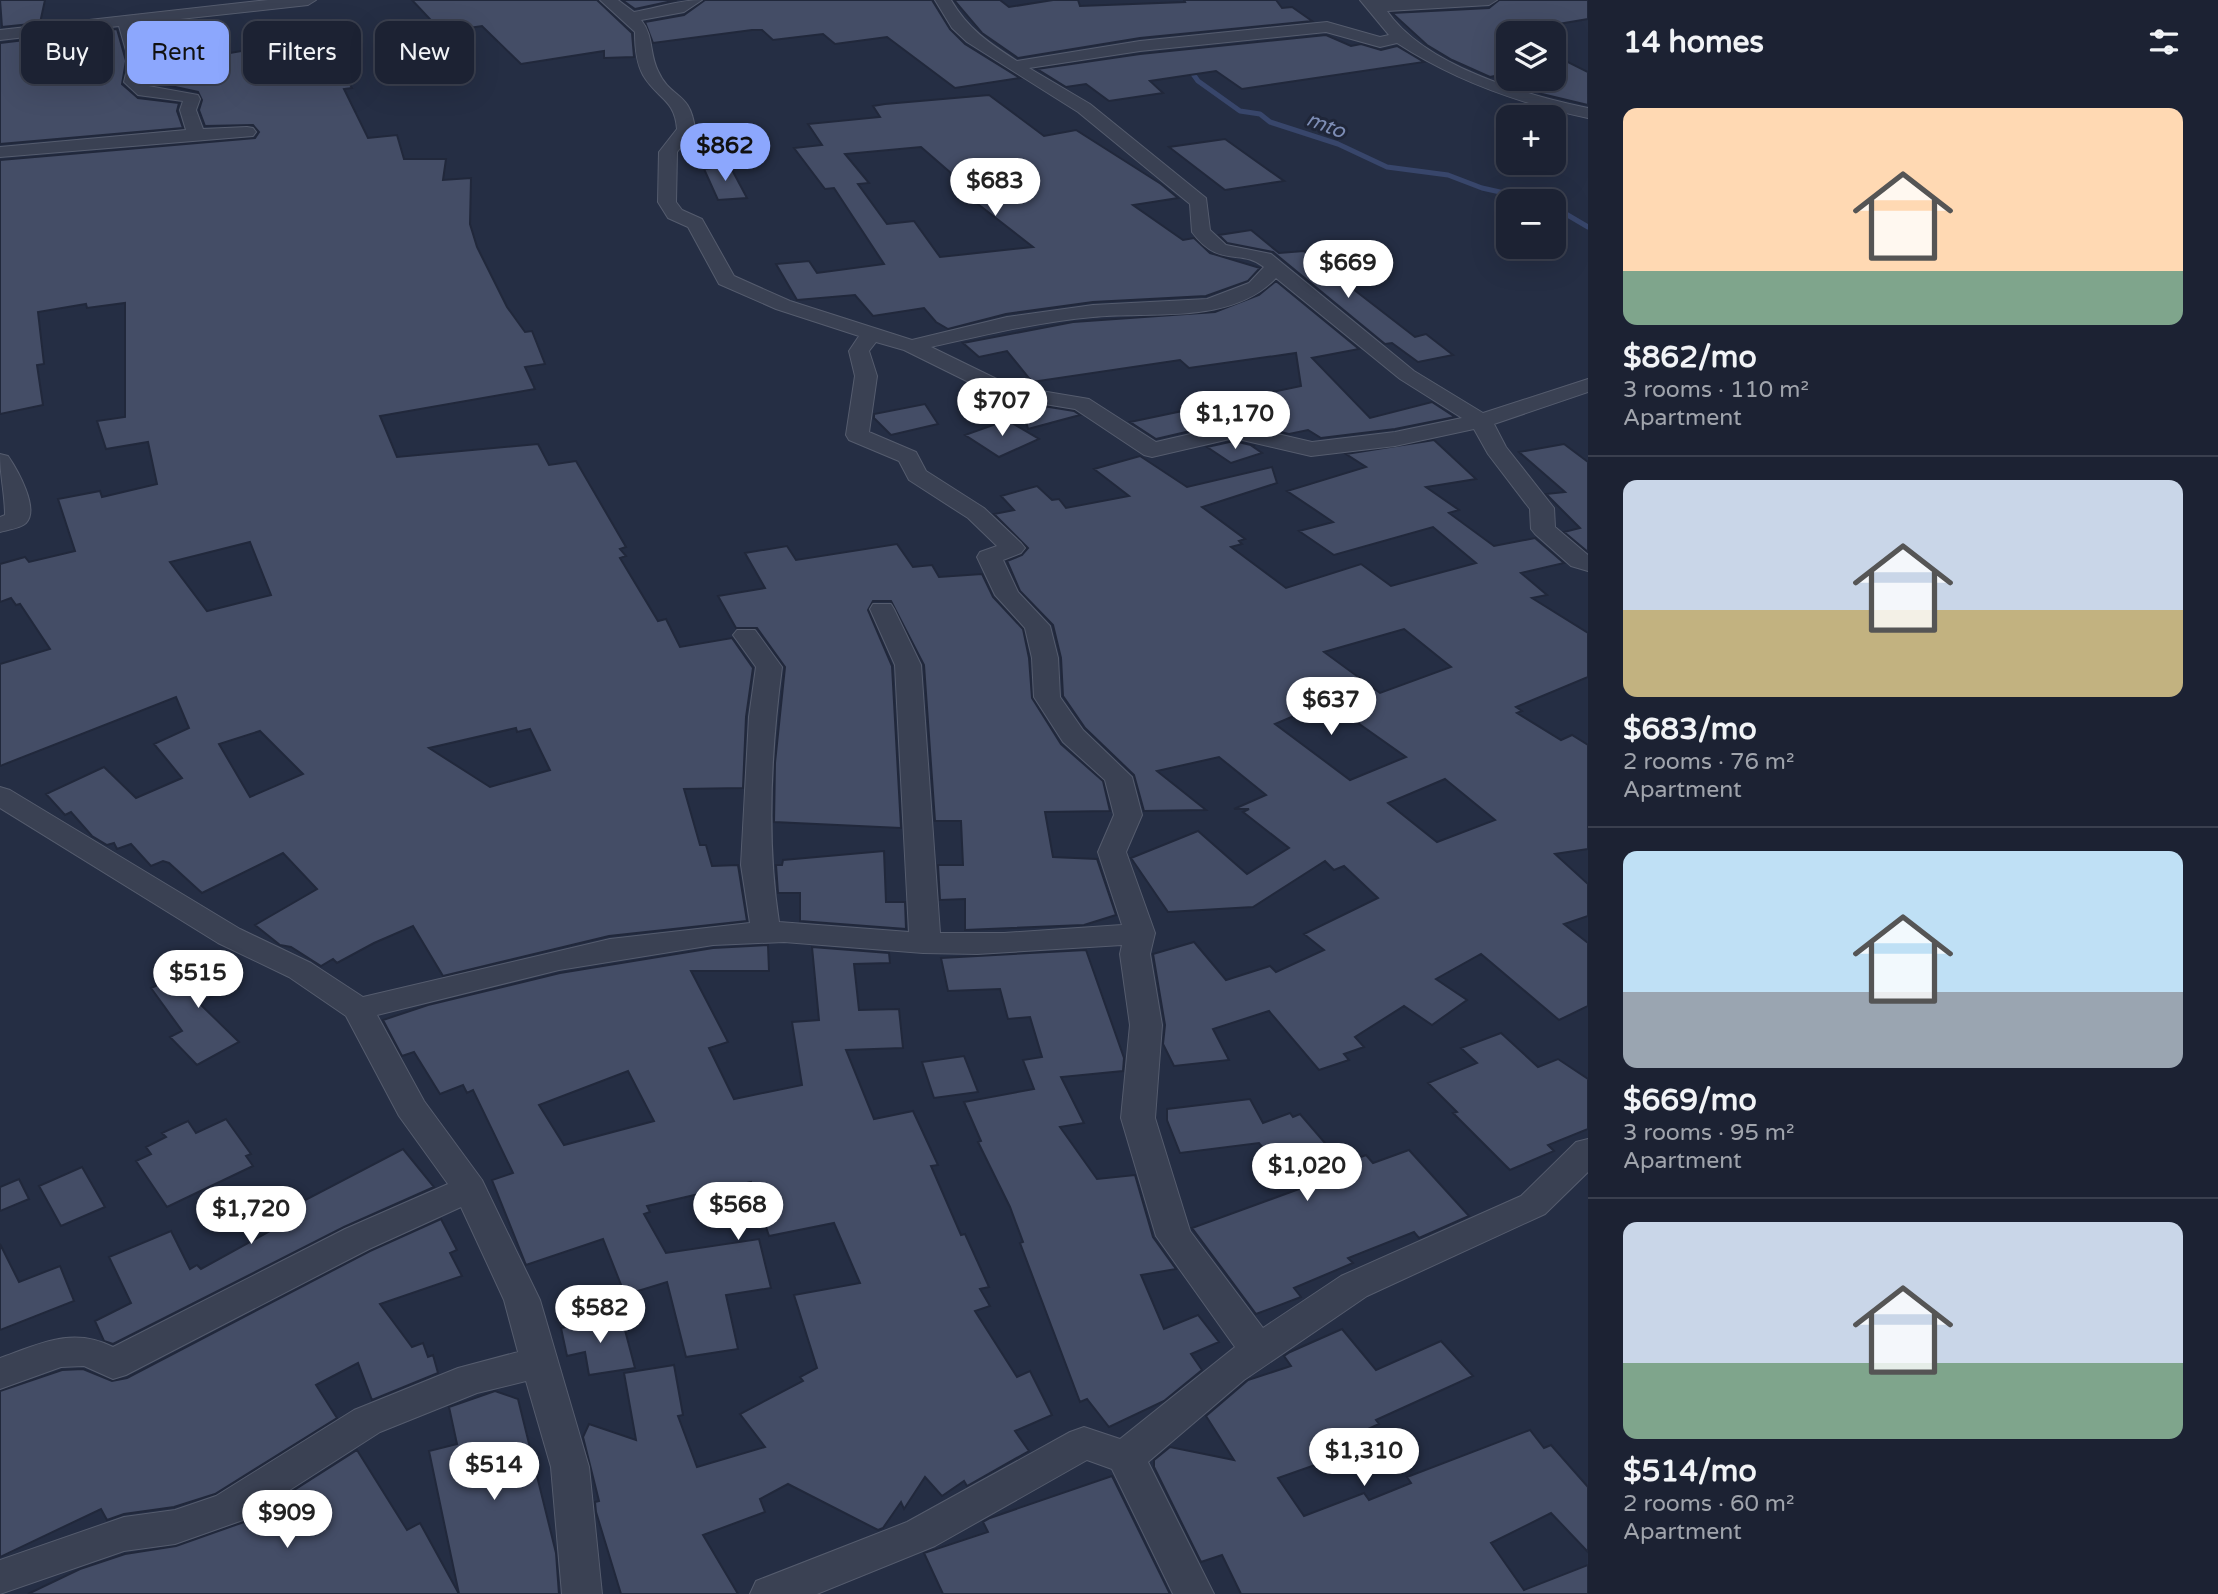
<!DOCTYPE html>
<meta charset="utf-8">
<style>
body{margin:0;font-family:"Varela Round",sans-serif;background:#252a3b;color:#f1f3f6;height:100vh;display:flex;flex-direction:column;font-size:26px;white-space:nowrap}
*{box-sizing:border-box;margin:0}
p{font-size:23px;color:#a0a4ac}
.icon{flex:none;width:38px;height:38px;fill:none;stroke:currentColor;stroke-width:2;stroke-linecap:round;stroke-linejoin:round}
.map{position:relative;flex:1;overflow:hidden}
.details{display:flex;flex-direction:column;background:#1c2233;width:630px}
.details>*{flex:none}
.hud{position:absolute;left:21px;top:21px;width:665px;height:63px;display:flex;gap:14px}
.controls{position:absolute;left:1496px;top:21px;display:grid;gap:14px}
.controls a{display:grid;place-items:center;width:70px;height:70px;border-radius:14px;background:#1c2233;box-shadow:0 7px 28px #0002,0 0 0 2px #3a3f4e;font-size:35px}
.price{position:absolute;translate:-50% -60px;padding:0 16px;border-radius:24px;background:#fff;color:#222;font-size:23px;line-height:46px;filter:drop-shadow(0 2px 4px #0008)}
.price::after{content:'';position:absolute;left:50%;top:42px;width:21px;height:16px;margin-left:-10px;background:inherit;clip-path:polygon(0 0,100% 0,50% 100%)}
.price.on{background:#8ca7fd;color:#111}
ul{padding:0;list-style:none}
li{display:grid;align-content:center;gap:14px;height:371px;padding:0 35px}
li+li{border-top:2px solid #3a3f4e}
li span{display:grid;place-items:center;height:217px;border-radius:14px;color:#555}
li>.icon{margin-inline-start:auto}
span .icon{width:126px;height:126px;fill:#fffc;stroke-width:1}
li b{font-size:30px}
h2{display:flex;justify-content:space-between;align-items:center;height:84px;padding:0 35px;font-size:30px}
.pill{padding:0 24px;border-radius:14px;background:#1c2233;box-shadow:0 7px 28px #0002,0 0 0 2px #3a3f4e;font-size:24px;line-height:63px}
.pill.on{background:#8ca7fd;color:#111}
main{display:flex;flex:1;min-height:0}
.map>svg:first-child{display:block}
</style>
<main>
<div class="map">
<svg width="1588" height="1594" viewBox="0 0 1588 1594">
<rect width="100%" height="100%" fill="#252e44"/>
<g fill="none" stroke-linecap="round" stroke-linejoin="round">
<path stroke="#38466b" stroke-width="5" d="M1188 67 1198 81 1240 111 1260 114 1270 122 1338 144 1387 167 1448 175 1482 188 1541 201
M1554 207 1588 227"/>
</g>
<path fill="#444d66" stroke="#21283b" stroke-width="2" fill-rule="evenodd" d="M0 0H45L40 23 2 27Z
M412 0H597L632 33 634 57 604 58V51L521 64 482 26 442 32Z
M622 0H677L635 9Z
M705 0H932L950 29 965 44 1020 78 955 88 887 37 835 44 823 34 773 40 762 30H752L653 43 645 22 684 15Z
M954 0H1000L1009 7 1053 0H1078L1080 6 1185 2 1184 0H1276L1282 8 1292 7 1312 21 1140 38 1018 58 982 33Z
M1499 0H1588V19L1547 26 1564 33H1508V79H1554V55L1588 72V105L1542 94 1514 79 1507 80 1499 75 1490 77 1452 60 1427 45 1392 13 1489 8Z
M170 23 183 61 324 37 352 88 344 89 368 138 397 135 404 159H446L443 180 471 178 470 224 477 247 507 307 525 332 532 331 545 364 525 367 535 389 380 416 397 457 538 444 549 465 576 461 626 547 620 549 626 556 620 558 658 621 666 619 680 647 732 638 753 668 746 717 743 788 684 789 700 845H706L712 866 738 865 747 921 609 936 443 976 413 926 374 943 337 963 333 959 321 966 291 947 280 945 255 925 317 889 283 853 202 893 169 863 163 861 151 866 131 844 117 849 114 843 107 845 92 836 71 812 65 815 46 794 104 767 136 798 182 778 154 744 189 728 176 697 0 766V664L50 649 20 604 16 605 11 598 0 602V564L25 557 29 562 75 551 58 499 100 491 102 497 157 484 148 442 106 449 97 421 125 417V303L87 308 86 304 38 312 44 364 37 365 43 405 0 414V160L255 138 259 132 253 125 205 126 199 110 202 100 198 92 143 80 148 60 137 26ZM250 542 271 595 207 611 170 562ZM516 728 517 732 530 729 550 770 490 787 429 748ZM260 731 303 774 250 797 219 744Z
M117 29 126 61 122 84 138 98 179 103 177 111 183 128 0 144V43Z
M1326 35 1351 46 1361 44 1381 50 1397 46 1424 62 1242 89 1216 71 1150 81 1163 93 1109 101 1086 84 1066 87 1037 69 1140 54Z
M989 95 1044 136 1076 130 1161 184 1178 198 1133 205 1183 240 1194 238 1210 253 1260 268 1248 281 1206 296 1093 302 1006 314 948 329 936 322 924 308 873 316 855 295 797 300 776 264 809 261 817 273 884 264 834 188 825 189 794 148 822 145 808 124 880 117 873 106 885 104ZM921 147 974 193 965 194 1033 247 940 257 914 221 887 224 858 184 869 183 845 154Z
M1225 139 1284 181 1225 190 1169 147Z
M730 166 747 198 718 200 704 169Z
M1251 230 1279 253 1304 251 1415 337 1426 334 1453 355 1418 362 1392 343 1385 344 1273 252 1227 243 1219 235Z
M1276 281 1359 349 1312 358 1370 418 1432 402 1455 417 1395 429 1321 438 1308 430 1289 434 1233 421 1156 439 1130 422 1301 386 1296 353 1189 368 1180 360 1032 382 1007 351 979 357 963 343 1073 322 1215 312 1259 295Z
M925 404 938 424 891 435 874 418V414Z
M1043 406 1074 411 1080 415 1028 429 1024 414Z
M1007 420 1039 439 999 457 965 435Z
M1434 440 1476 479 1426 487 1459 510 1449 513 1494 546 1535 538 1564 563 1521 573 1547 595 1532 598 1588 633V677L1516 707 1522 711 1517 713 1561 740 1572 735 1588 745V849L1555 854 1588 884V916L1564 924 1588 943V1006L1559 1020 1481 954 1436 979 1467 1000 1432 1025 1404 1006 1355 1037 1364 1047 1344 1054 1349 1060 1319 1070 1269 1011 1213 1029 1229 1060 1174 1066 1163 1044 1165 1025 1153 954 1194 942 1226 980 1270 966 1276 972 1324 950 1304 934 1378 898 1344 866 1334 870 1325 861 1253 907 1168 912 1131 858 1198 831 1247 874 1289 848 1243 812 1249 809H1234L1266 795 1219 757 1157 771 1206 810 1144 811 1134 775 1085 728 1063 696 1061 658 1053 625 1020 591 1007 561 1022 555 1028 548 994 514 1014 510 1001 496 1037 486 1052 500 1059 499 1066 508 1129 496 1094 469 1140 456 1187 487 1272 467 1277 483 1202 507 1245 539 1239 541 1242 544 1231 547 1286 588 1361 564 1391 586 1476 563 1433 527 1334 555 1299 531 1333 522 1287 491 1366 467 1346 454ZM1404 629 1451 667 1380 693 1324 652ZM1322 704 1341 716 1345 714 1406 757 1350 780 1275 724ZM1445 779 1495 820 1437 842 1388 803Z
M1234 441 1255 446H1252L1262 453 1231 463 1207 447Z
M1564 444 1588 462V552L1564 532 1580 528 1546 494 1565 492 1519 452Z
M897 544 913 567 932 565 939 577 982 574 993 597 1023 629 1029 658 1032 698 1061 744 1103 781 1110 811 1045 812 1053 857 1097 859 1116 915 1084 925 965 930V899L940 900 938 865H963L961 821H935L924 665 891 601H873L868 610 892 666 901 828 774 822 775 763 785 667 757 628H736L718 596 765 588 745 553 787 546 796 560Z
M884 851 886 902H905L906 929 800 921V893H778L776 865H782L783 860Z
M768 945 769 971H691L728 1042 709 1048 734 1099 802 1085 792 1022 819 1020 812 947 889 953 890 963 854 964 859 1010 899 1009 903 1048 846 1050 874 1119 913 1111 938 1165 931 1166 961 1235 965 1234 989 1287 980 1289 990 1306 975 1311 1017 1377 1030 1371 1052 1415 1015 1431 1029 1451 967 1486 964 1481 942 1496 925 1477 904 1509 901 1502 883 1528 878 1530 788 1484 760 1499 765 1512 703 1535 738 1594H621L596 1512 595 1502 599 1501 583 1437 589 1424 636 1440 624 1373 674 1365 683 1415 678 1416 697 1467 765 1447 740 1414 803 1381 800 1377 817 1368 794 1295 860 1283 834 1223 769 1236 751 1182 647 1206 650 1212 644 1214 666 1253 759 1239 771 1288 726 1295 738 1349 686 1357 667 1282 625 1295 603 1239 526 1265 492 1180 513 1173 473 1090 467 1093 463 1085 440 1094 414 1052 402 1056 383 1020 428 1005 560 973 713 948ZM628 1071 654 1121 564 1145 539 1105Z
M1086 950 1124 1058 1123 1071 1061 1077 1084 1123 1060 1127 1097 1179 1135 1175 1153 1237 1176 1269 1141 1275 1164 1329 1198 1315 1219 1342 1191 1354 1202 1370 1164 1401 1109 1427 1087 1399 1080 1402 1020 1243 1023 1242 1010 1207 978 1142 981 1141 964 1102 1034 1089 1023 1060 1042 1057 1030 1017 1008 1019 1000 989 948 991 941 958Z
M218 959 239 985 198 1002 239 1042 197 1065 170 1037 182 1031 151 988Z
M1501 1033 1538 1067 1558 1059 1588 1079V1129L1548 1145 1554 1151 1510 1170 1453 1113 1457 1112 1428 1083 1477 1063 1461 1048Z
M964 1056 978 1092 934 1098 922 1062Z
M1250 1099 1263 1123 1290 1113 1293 1117 1300 1114 1343 1164 1366 1155 1373 1163 1409 1150 1469 1216 1419 1238 1414 1232 1348 1258 1353 1263 1294 1288 1301 1297 1256 1314 1192 1228 1299 1189 1259 1143 1180 1153 1167 1120V1109Z
M226 1119 251 1154 246 1156 253 1166 167 1207 136 1161 151 1154 146 1147 166 1137 162 1133 188 1121 196 1133Z
M403 1149 434 1187 344 1227 113 1344 104 1341 95 1321 131 1303 109 1257 171 1231 190 1269 197 1265 201 1269 270 1231 263 1222Z
M82 1167 105 1207 61 1226 39 1186Z
M19 1179 29 1199 0 1211V1187Z
M441 1219 457 1250 450 1253 462 1276 380 1304 412 1347 423 1343 428 1357 433 1355 438 1373 372 1400 358 1363 316 1385 337 1418 215 1494 174 1507 124 1514 107 1520 101 1509 0 1557V1391L62 1370 83 1369 112 1381 127 1378 370 1251Z
M0 1244 19 1282 60 1266 74 1301 0 1330Z
M621 1315 635 1368 589 1375 585 1352 567 1356 561 1328Z
M1342 1329 1376 1370 1441 1341 1473 1376 1376 1420 1379 1424 1329 1447 1335 1458 1278 1478 1304 1516 1364 1493 1369 1500 1411 1483 1407 1477 1530 1430 1544 1448 1551 1445 1588 1487V1552L1551 1513 1491 1543 1524 1590 1588 1565V1594H1241L1222 1555 1201 1562 1154 1467V1460L1170 1447 1234 1460 1206 1416 1248 1380 1291 1366 1284 1356 1290 1352Z
M495 1391 518 1399 556 1553 559 1594H459L429 1451 457 1444 449 1407Z
M357 1450 407 1530 420 1523 459 1594H28L80 1569 125 1554 176 1546 244 1522Z
M1112 1476 1170 1594H943L924 1553 988 1532 983 1522 990 1518Z"/>
<g fill="none" stroke-linecap="round" stroke-linejoin="round">
<defs>
<path id="minor" d="M268 0H316L308 5 134 24 145 61 140 81 143 85 198 95 200 99 196 110 203 129 247 127 253 128 256 132 253 136 0 157V147L186 130 180 110 183 101 138 95 124 82 129 61 119 26 0 40V30Z
M600 0H618L634 12C657 8 679 0 702 0L684 12 641 20C654 36 649 53 658 71 671 100 690 90 695 129L677 152 676 202 682 210 702 219 734 276 790 301 912 340 1007 317 1093 305 1207 299 1249 283 1264 267C1241 248 1219 269 1192 232L1190 204 1078 112 967 42 952 28 935 0H951C968 29 989 43 1017 61L1140 41 1327 22 1380 37 1389 35 1360 0H1497L1489 5 1387 11C1425 66 1525 95 1588 108V118C1521 104 1455 81 1397 43L1380 47 1326 32 1140 51 1029 68 1090 104 1206 198 1210 230 1226 245 1271 254 1414 371 1483 413 1588 379V392L1494 424 1506 447 1554 508 1555 527 1588 555V571L1571 566 1535 534 1531 529 1530 509 1488 454 1474 429 1395 446 1311 456 1234 438 1152 457 1144 455 1075 409 997 396 904 350 876 342 869 351 877 376 869 432 916 452 926 471 984 508 1021 543 1025 548 1021 553 1003 560 1018 592 1050 626 1058 658 1060 697 1083 730 1132 777 1142 815 1126 852 1155 933 1150 954 1162 1025 1155 1118 1190 1231 1263 1328 1341 1276 1521 1196 1576 1142 1588 1139V1172L1545 1214 1367 1296 1244 1380 1148 1462 1214 1594H1173L1112 1469 1087 1460 935 1546 817 1594H750L756 1581 907 1522 1070 1432 1084 1427 1120 1439 1235 1347 1156 1236 1121 1118 1130 1025 1120 954 1122 945 977 954 923 953 784 942 713 945 559 970 377 1015 424 1101 482 1180 540 1300 589 1467 602 1594H562L551 1467 526 1381 477 1393 380 1432 243 1520 175 1544 124 1551 0 1594V1560L124 1517 175 1510 216 1496 354 1410 458 1368 518 1352 504 1300 461 1207 369 1249 126 1375 113 1379 84 1366 61 1367 0 1389V1358C39 1344 73 1326 113 1347L345 1229 448 1184 399 1116 346 1016 289 977 218 943 0 808V787L10 790 240 929 311 963 363 997 610 939 750 923 741 865 749 717 756 667 733 635 737 630H755L782 667C771 751 766 838 779 922L909 932 895 665 870 609 873 604H891L894 609 921 665 940 933H1004L1122 925 1098 852 1114 815 1105 780 1063 742 1034 697 1032 658 1025 628 995 595 977 557 980 552 997 546 968 518 909 480 899 461 849 440 846 435 855 376 849 351 859 336 776 309 719 284 688 227 668 218 658 202 659 152 677 129C675 99 657 99 643 75 636 62 635 47 635 32ZM1276 278 1400 379 1462 418 1395 432 1312 442 1234 424 1156 442 1089 399 1011 386 931 347C984 335 1038 322 1093 317 1153 311 1231 325 1276 278Z
M0 454 8 456C17 469 40 509 26 523 21 528 7 530 0 532V517L5 515C5 494 0 476 0 454Z"/>
</defs>
<use href="#minor" stroke="#555c6e" stroke-width="2"/>
<use href="#minor" fill="#3a4153" fill-rule="evenodd"/>
</g>
<g text-anchor="middle" stroke-width="6" stroke-linejoin="round" paint-order="stroke">
<g font-size="21" font-style="italic" fill="#7d8db5" stroke="#1f2639">
<text transform="translate(1326 125) rotate(21)" y="7">mto</text>
</g>
</g>
</svg>
<div class="controls">
<a><svg class="icon" aria-label="layers" viewBox="0 0 24 24"><path d="M12 4l9 5-9 5-9-5zM3 14l9 5 9-5"/></svg></a>
<a>+</a>
<a>−</a>
</div>
<b class="price on" style="left:725px;top:183px">$862</b>
<b class="price" style="left:995px;top:218px">$683</b>
<b class="price" style="left:1348px;top:300px">$669</b>
<b class="price" style="left:1002px;top:438px">$707</b>
<b class="price" style="left:1235px;top:451px">$1,170</b>
<b class="price" style="left:1331px;top:737px">$637</b>
<b class="price" style="left:198px;top:1010px">$515</b>
<b class="price" style="left:1307px;top:1203px">$1,020</b>
<b class="price" style="left:738px;top:1242px">$568</b>
<b class="price" style="left:251px;top:1246px">$1,720</b>
<b class="price" style="left:600px;top:1345px">$582</b>
<b class="price" style="left:1364px;top:1488px">$1,310</b>
<b class="price" style="left:494px;top:1502px">$514</b>
<b class="price" style="left:287px;top:1550px">$909</b>
<div class="hud">
<a class="pill">Buy</a>
<a class="pill on">Rent</a>
<a class="pill">Filters</a>
<a class="pill">New</a>
</div>
</div>
<section class="details">
<h2>14 homes<svg class="icon" aria-label="filters" viewBox="0 0 24 24"><path d="M4 7h16M4 17h16"/><circle cx="9" cy="7" r="2"/><circle cx="15" cy="17" r="2"/></svg></h2>
<ul>
<li><span style="background:linear-gradient(#ffd9b3 75%,#7fa58c 0)"><svg class="icon" aria-label="home" viewBox="0 0 24 24"><path d="M3 11l9-7 9 7M6 9v11h12V9"/></svg></span><div><b>$862/mo</b><p>3 rooms · 110 m²</p><p>Apartment</p></div></li>
<li><span style="background:linear-gradient(#c9d6e8 60%,#c2b280 0)"><svg class="icon" aria-label="home" viewBox="0 0 24 24"><path d="M3 11l9-7 9 7M6 9v11h12V9"/></svg></span><div><b>$683/mo</b><p>2 rooms · 76 m²</p><p>Apartment</p></div></li>
<li><span style="background:linear-gradient(#bfe0f5 65%,#9aa5b1 0)"><svg class="icon" aria-label="home" viewBox="0 0 24 24"><path d="M3 11l9-7 9 7M6 9v11h12V9"/></svg></span><div><b>$669/mo</b><p>3 rooms · 95 m²</p><p>Apartment</p></div></li>
<li><span style="background:linear-gradient(#c9d6e8 65%,#7fa58c 0)"><svg class="icon" aria-label="home" viewBox="0 0 24 24"><path d="M3 11l9-7 9 7M6 9v11h12V9"/></svg></span><div><b>$514/mo</b><p>2 rooms · 60 m²</p><p>Apartment</p></div></li>
</ul>
</section>
</main>
